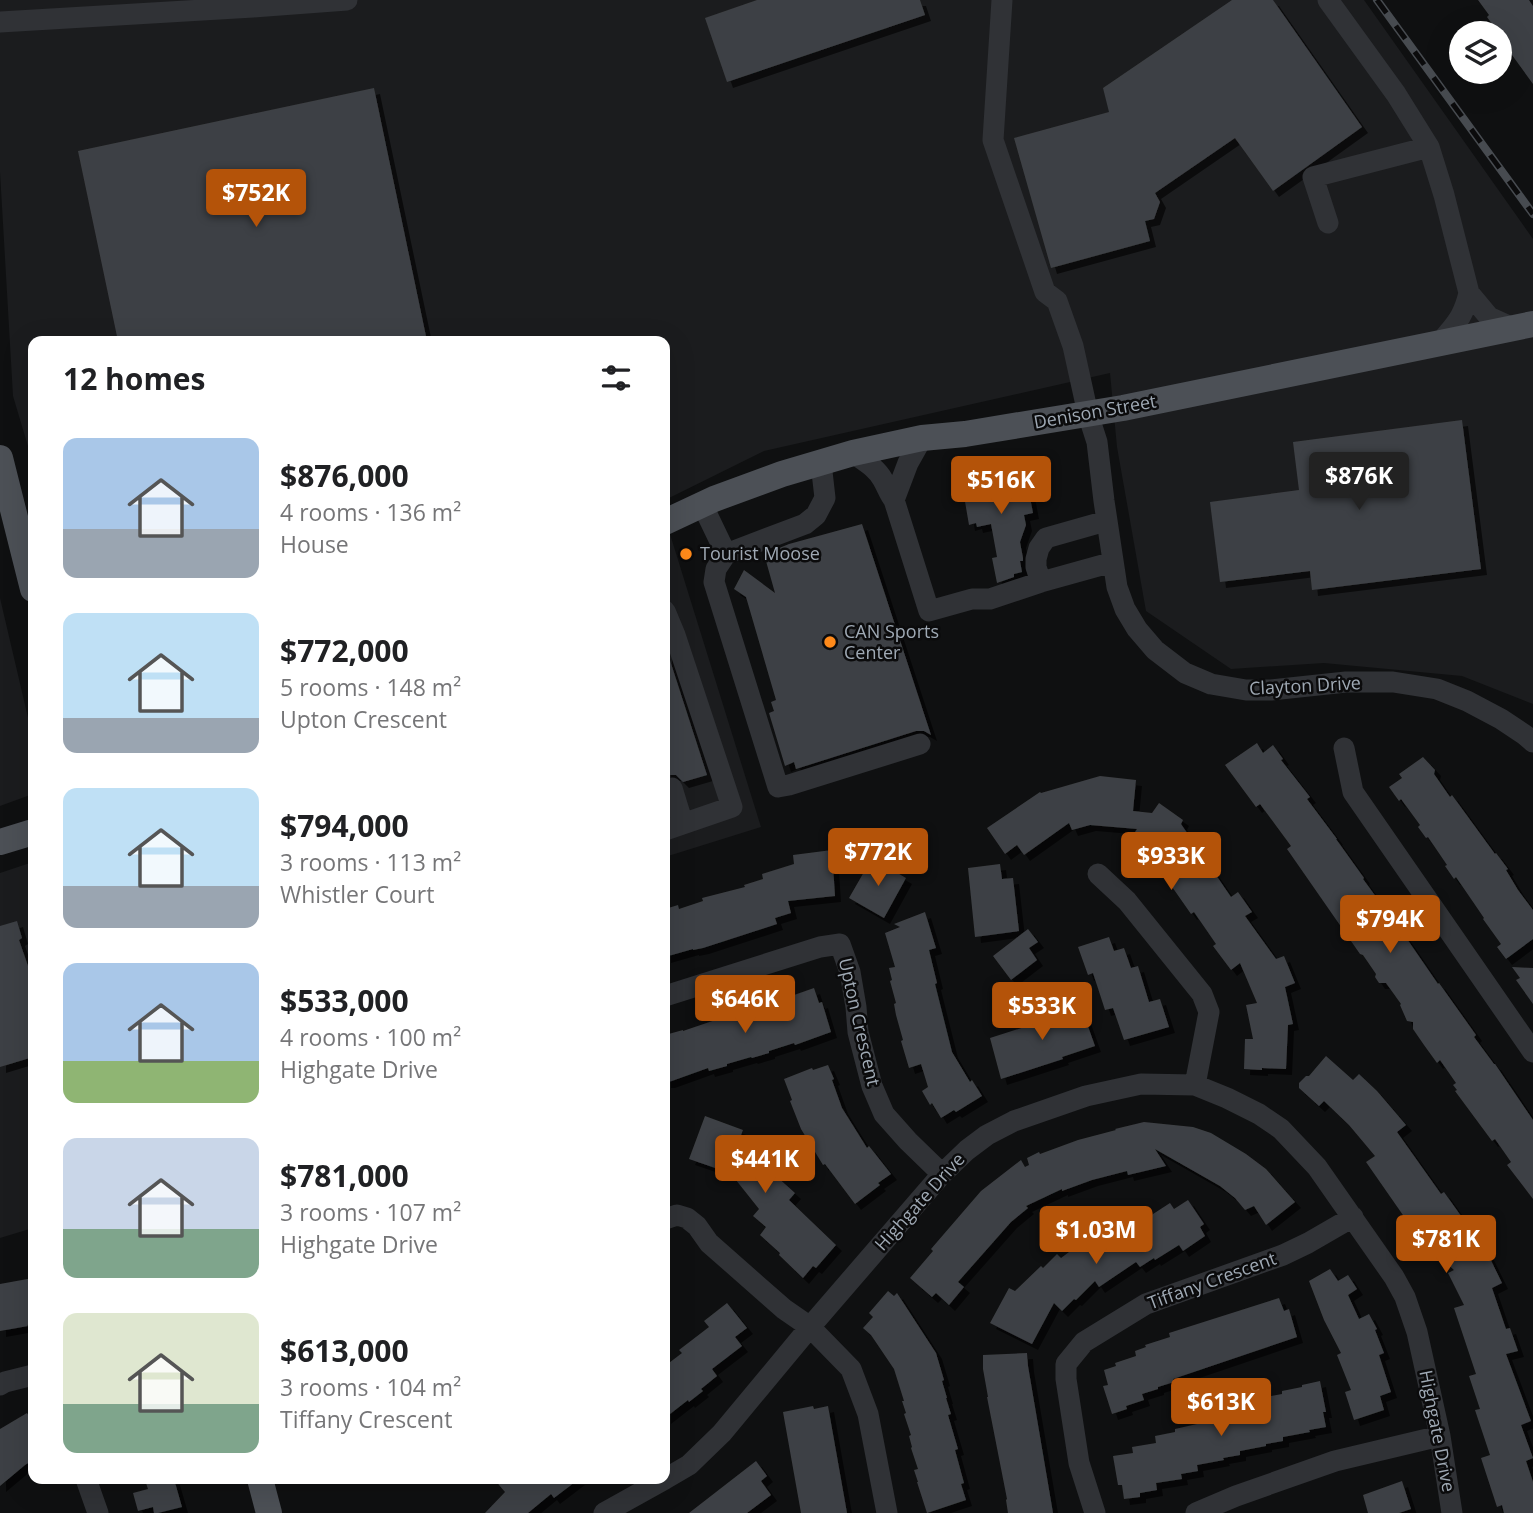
<!DOCTYPE html>
<meta charset="utf-8">
<style>
body{margin:0;font-family:"Open Sans",sans-serif;background:#f2f2f2;color:#202124;height:100vh;display:flex;flex-direction:column;font-size:26px;white-space:nowrap}
*{box-sizing:border-box;margin:0}
p{font-size:23px;color:#757577}
.icon{flex:none;width:38px;height:38px;fill:none;stroke:currentColor;stroke-width:2;stroke-linecap:round;stroke-linejoin:round}
.map{position:relative;flex:1;overflow:hidden}
.details{position:absolute;left:28px;top:336px;width:642px;height:1148px;display:flex;flex-direction:column;background:#fff;border-radius:14px;box-shadow:0 7px 28px #0002}
.details>*{flex:none}
.controls{position:absolute;left:1449px;top:21px;display:grid;gap:14px}
.controls a{display:grid;place-items:center;width:63px;height:63px;border-radius:50%;background:#fff;box-shadow:0 7px 28px #0002;font-size:35px}
.price{position:absolute;translate:-50% -60px;padding:0 16px;border-radius:7px;background:#b45309;color:#fff;font-size:23px;line-height:46px;filter:drop-shadow(0 2px 4px #0008)}
.price::after{content:'';position:absolute;left:50%;top:42px;width:21px;height:16px;margin-left:-10px;background:inherit;clip-path:polygon(0 0,100% 0,50% 100%)}
.price.current{background:#222;color:#fff}
ul{padding:0;list-style:none}
li{display:flex;align-items:center;gap:21px;height:175px;padding:0 35px}
li span{display:grid;place-items:center;flex:none;width:196px;height:140px;border-radius:14px;color:#555}
li>.icon{margin-inline-start:auto}
span .icon{width:84px;height:84px;fill:#fffc;stroke-width:1}
li b{font-size:30px}
h2{display:flex;justify-content:space-between;align-items:center;height:84px;padding:0 35px;font-size:30px}
.map>svg:first-child{display:block}
</style>
<div class="map">
<svg width="1533" height="1513" viewBox="0 0 1533 1513">
<defs>
<filter id="shadow"><feDropShadow dx="6" dy="6" stdDeviation="0" flood-color="#0009"/></filter>
</defs>
<rect width="100%" height="100%" fill="#0f1011"/>
<path fill="#1b1c1e" d="M0 0H1364L1533 239V704L1462 676 1324 663 1231 669 1146 611 1117 447 1110 373 764 451 665 500V341H33V463L13 396 0 172Z
M665 518 761 827 665 857Z
M0 598 33 739V794L0 806Z
M33 862V1228L0 1238V873Z"/>
<path fill="#3e4044" filter="url(#shadow)" d="M757 0H920L925 15 727 82 705 18Z
M1232 0H1273L1362 127 1273 191 1235 138 1155 193 1160 202 1154 219 1145 221 1150 241 1051 268 1014 138 1109 112 1103 88Z
M1478 0H1529L1533 6V84L1512 55V52L1487 17 1489 15Z
M374 88 427 341H118L78 151Z
M1462 420 1481 569 1312 590 1310 571 1220 582 1210 502 1299 490 1293 442Z
M1025 471 1033 513 1024 515 1026 525 1020 542 1023 558V561H1020L1022 572 1014 574V577L997 583 992 558 997 557 991 524 977 527 976 523 969 525 962 484 968 483V479Z
M862 524 931 735 924 731H916L796 769 794 762 785 766 769 713 774 711 771 702 776 700 746 597 734 589 744 570 775 593 766 561 774 558 772 551 789 544Z
M666 648 707 775 683 782 676 775H669L665 777Z
M1257 743 1263 753 1273 745 1283 759 1281 760 1310 797 1307 799 1337 839H1336L1364 878 1363 879 1374 894 1393 921 1394 920 1438 984 1439 983 1476 1035 1474 1037 1494 1064H1495L1533 1120V1199L1507 1165 1511 1162 1495 1139 1492 1141 1455 1091 1457 1090 1453 1085 1456 1083 1440 1060 1437 1063 1424 1045 1413 1029V1022L1407 1021 1400 1005 1401 1004 1386 983H1379L1375 977 1376 974 1363 955 1360 954 1287 849 1291 846 1260 804 1256 807 1225 765Z
M1423 757 1435 770 1434 774 1450 797 1452 795 1495 854 1496 853 1508 869 1506 870 1518 890 1533 910V939L1506 959 1497 947 1501 944 1483 919 1484 918 1456 877 1454 879 1445 866 1447 865 1428 837 1426 838 1418 827 1420 825 1401 799 1399 801 1389 787 1402 778 1399 774Z
M1100 776 1136 780 1133 811 1152 813 1159 803 1183 820 1181 824 1231 897 1238 892 1252 912 1245 916 1276 959 1284 956 1295 983 1285 987 1293 1024 1288 1025 1286 1069 1262 1068V1070L1244 1069 1245 1039H1253L1246 1005 1257 1003 1240 963 1231 970 1213 946 1216 944 1194 912 1191 914 1154 861 1160 857 1132 837 1137 829 1090 825 1072 830 1069 823 1024 855 1017 845 1005 854 987 828 1040 792 1041 793Z
M832 850 835 896 788 901 791 913 775 918 777 924 703 948 693 950V949L665 957V909L678 905 679 909 703 901 702 898 745 887 744 885 763 879 762 874 794 864 793 855Z
M872 858 906 878 884 918 849 898Z
M1000 864 1002 879 1013 878 1019 931 975 937 968 868Z
M925 912 936 948 929 950 937 983 935 984 952 1052 970 1082 972 1080 982 1096 956 1112 954 1110 941 1118 932 1103 930 1105 922 1091 928 1087 921 1064 909 1068 901 1041 903 1040 896 1015 894 1004 896 1003 890 981 892 980 889 968 895 967 885 933 900 927 894 924Z
M17 921 22 938 19 940 28 966 31 965 33 973V1057L0 1067V926Z
M1028 929 1038 942 1029 948 1037 960 1011 980 993 956Z
M1109 937 1114 951 1124 948 1131 968 1138 966 1149 1002 1160 999 1169 1027 1124 1040 1113 1008 1105 1010 1093 973 1088 975 1078 947Z
M1512 967 1533 968V1004L1516 980 1520 978Z
M814 988 819 1003 822 1002 831 1032 795 1045 794 1043 769 1051V1053L752 1058 751 1057 727 1064V1066L709 1071 708 1068 669 1082H665V1035L683 1030V1031L730 1015V1017L757 1008Z
M1076 1002 1081 1019 1085 1018 1095 1046 1062 1057 1063 1059 1001 1079 990 1038 1056 1017 1053 1010Z
M1326 1056 1353 1080 1359 1074 1377 1091 1406 1125 1397 1132 1441 1194 1444 1192 1466 1223 1469 1221 1485 1245 1484 1246 1502 1283 1492 1288 1506 1329 1510 1328 1518 1351 1506 1354 1531 1421 1521 1425 1533 1458 1526 1461 1533 1482V1513H1504L1502 1505 1497 1507 1481 1458 1490 1455 1475 1410 1480 1409 1469 1376 1476 1374 1454 1308 1464 1305 1448 1273 1454 1270 1439 1256 1428 1239 1421 1244 1403 1219 1405 1218 1366 1162 1375 1156 1349 1125 1324 1101 1319 1106 1299 1088V1083L1306 1076H1309Z
M828 1065 834 1079 832 1080 842 1108 867 1148 869 1146 891 1174 878 1183 880 1185 855 1204 825 1164 823 1165 801 1129 790 1101 792 1100 784 1079 812 1068 813 1070Z
M705 1116 743 1130 729 1166 762 1140 783 1169 775 1175 795 1193 789 1200 836 1245 816 1268 813 1266 803 1278 779 1255 780 1253 760 1235 766 1227 753 1216 759 1209 728 1170 727 1172 689 1159Z
M1144 1122 1193 1127 1211 1133 1246 1154 1266 1169 1295 1202 1266 1225 1254 1206 1245 1210 1235 1198 1220 1186 1155 1149 1166 1166 1128 1175 1127 1171 1092 1180 1062 1191V1189L1026 1206 1028 1208 1011 1222 958 1282 964 1287 949 1305 936 1293 932 1297 910 1278 933 1251 931 1249 981 1191 1021 1160 1025 1167 1029 1165 1027 1158 1039 1152 1040 1154 1078 1140 1116 1130 1115 1129Z
M1188 1200 1204 1224 1200 1227 1205 1236 1183 1251 1179 1245 1155 1260 1154 1258 1140 1267 1136 1262 1099 1287 1095 1281 1076 1300 1074 1299 1062 1311 1054 1303 1032 1344 990 1323 1009 1288 1015 1291 1041 1266 1043 1268 1057 1254 1061 1258 1085 1240 1087 1242 1103 1230 1105 1233 1128 1219 1130 1222 1146 1211 1150 1216 1170 1203 1174 1209Z
M1330 1269 1338 1281 1348 1275 1357 1289 1348 1295 1359 1319 1369 1314 1377 1329 1375 1330 1384 1353 1379 1355 1391 1392 1380 1396 1384 1410 1354 1420 1345 1392 1351 1390 1337 1355 1341 1353 1324 1320 1309 1281Z
M33 1278V1324L27 1325 28 1326 0 1331V1284Z
M888 1291 894 1296 897 1293 936 1353 944 1380 942 1381 947 1398H946L951 1414 948 1415 958 1449 955 1450 964 1483 961 1484 966 1500 927 1513 917 1482H918L914 1470 918 1469 911 1448 912 1447 909 1436 911 1435 904 1414 906 1413 902 1401H904L894 1369 871 1335 863 1328 873 1317 869 1313Z
M1279 1298 1284 1311 1289 1309 1297 1337 1173 1379 1174 1382 1158 1387V1389L1142 1394 1144 1400 1126 1406 1127 1409 1112 1414 1103 1386 1108 1385 1104 1370 1116 1366 1115 1363 1136 1356 1135 1351 1146 1347 1145 1345 1170 1337 1169 1333Z
M727 1303 747 1328 735 1337 742 1346 712 1369 717 1376 701 1389 703 1391 689 1402 688 1400 665 1418V1366L682 1353 679 1350 709 1327 704 1321Z
M1027 1353 1028 1366 1053 1513H1008L1006 1500 1007 1499 987 1397H988L983 1369V1355Z
M1320 1381 1326 1412H1323L1326 1427 1309 1430 1310 1432 1283 1437V1441L1266 1444V1446L1240 1451V1455L1223 1458 1224 1460 1197 1465 1198 1471 1181 1474 1182 1479 1156 1483 1157 1490 1140 1493V1497L1124 1499 1122 1485H1118L1113 1456 1133 1453 1132 1447 1156 1443 1155 1436 1175 1432V1429L1197 1424 1196 1419 1216 1415V1412L1240 1407V1404L1260 1400V1398L1282 1394V1391L1302 1387V1385Z
M813 1406 814 1409 828 1406 847 1513H801L783 1412Z
M27 1413 33 1423V1460L25 1465 0 1486V1429Z
M756 1461 767 1476 761 1481 771 1495 747 1513H689Z
M162 1479H174L182 1507 158 1513H154L153 1507 138 1511 133 1493 148 1489 146 1483Z
M494 1479H579L554 1498 551 1494 528 1513H485L505 1492Z
M1402 1481 1411 1509 1399 1513H1368L1363 1495Z"/>
<g fill="none" stroke-linecap="round" stroke-linejoin="round">
<path stroke="#303236" stroke-width="21" d="M1002 0 993 140 1045 292 1057 301 1073 346 1088 414 1097 442 1104 501 1117 587 1125 609 1137 629 1155 650 1185 673 1211 684 1246 690H1271L1346 682H1393L1437 689 1467 701 1501 719 1525 735 1533 742
M1328 0 1396 94 1429 147 1444 195 1469 293 1489 317 1513 328
M0 22 253 7 347 0
M1328 223 1313 177 1429 147
M1441 342C1456 323 1463 318 1469 293
M853 453C864 461 877 468 883 480 887 487 889 494 894 500L929 611 972 599H990L1041 582 1113 562
M821 463 825 498 816 515 805 524 726 554 716 569 714 582 778 787 789 785 920 744
M894 500 908 463 922 438
M702 504 726 554
M1041 582 1036 567V559L1039 548 1046 538 1106 521
M665 611 675 635 732 807 665 830
M1344 748 1353 792 1533 1052
M672 788 683 824
M1098 874 1127 901 1202 994 1209 1012 1195 1085
M665 996 820 947 840 944 850 972 856 1007 858 1032 872 1086 884 1114 908 1141 942 1174
M665 1219 677 1215 687 1218 697 1226 709 1243 784 1309 810 1327 851 1369 868 1414 887 1513
M0 1385 5 1382 33 1375
M86 1479 98 1513
M665 1479 689 1465 722 1433 810 1327 942 1174 967 1150 987 1135 1014 1121 1086 1096 1141 1084 1195 1085 1227 1098 1259 1114 1281 1129 1317 1167 1394 1277 1405 1297 1417 1332 1440 1436 1452 1513
M604 1513 665 1479
M1095 1513 1079 1463 1066 1379V1364L1084 1342 1146 1304 1283 1255 1308 1243 1353 1217
M1196 1513 1236 1496 1335 1461 1440 1436"/>
<path stroke="#4c5056" stroke-width="26" d="M0 458 33 589
M665 522 714 499 782 474 853 453 922 438 965 434 1123 408 1533 324
M0 842 33 832
M260 1479 269 1513"/>
<defs>
<path id="rail" d="M1377 0 1533 214"/>
</defs>
<use href="#rail" stroke="#474b50" stroke-width="8"/>
<use href="#rail" stroke="#0b0b0c" stroke-width="5" stroke-dasharray="16" stroke-linecap="butt"/>
</g>
<g fill="#ff8a1a" stroke="#0b0b0c" stroke-width="2.5">
<circle cx="686" cy="554" r="7"/>
<circle cx="830" cy="642" r="7"/>
</g>
<g text-anchor="middle" stroke-width="5" stroke-linejoin="round" paint-order="stroke">
<g font-size="18" fill="#9fa9b4" stroke="#0b0b0c">
<text transform="translate(1095 412) rotate(-10)" y="6">Denison Street</text>
<text transform="translate(1305 686) rotate(-3)" y="6">Clayton Drive</text>
<text transform="translate(859 1022) rotate(77)" y="6">Upton Crescent</text>
<text transform="translate(920 1202) rotate(-48)" y="6">Highgate Drive</text>
<text transform="translate(1212 1281) rotate(-20)" y="6">Tiffany Crescent</text>
<text transform="translate(1437 1431) rotate(79)" y="6">Highgate Drive</text>
</g>
<g font-size="18" fill="#9fa9b4" stroke="#0b0b0c" text-anchor="start">
<text x="700" y="560">Tourist Moose</text>
<text x="844" y="638">CAN Sports<tspan x="844" dy="21">Center</tspan></text>
</g>
</g>
</svg>
<div class="controls">
<a><svg class="icon" aria-label="layers" viewBox="0 0 24 24"><path d="M12 4l9 5-9 5-9-5zM3 14l9 5 9-5"/></svg></a>
</div>
<b class="price" style="left:256px;top:229px">$752K</b>
<b class="price current" style="left:1359px;top:512px">$876K</b>
<b class="price" style="left:1001px;top:516px">$516K</b>
<b class="price" style="left:878px;top:888px">$772K</b>
<b class="price" style="left:1171px;top:892px">$933K</b>
<b class="price" style="left:1390px;top:955px">$794K</b>
<b class="price" style="left:745px;top:1035px">$646K</b>
<b class="price" style="left:1042px;top:1042px">$533K</b>
<b class="price" style="left:765px;top:1195px">$441K</b>
<b class="price" style="left:1096px;top:1266px">$1.03M</b>
<b class="price" style="left:1446px;top:1275px">$781K</b>
<b class="price" style="left:1221px;top:1438px">$613K</b>
<section class="details">
<h2>12 homes<svg class="icon" aria-label="filters" viewBox="0 0 24 24"><path d="M4 7h16M4 17h16"/><circle cx="9" cy="7" r="2"/><circle cx="15" cy="17" r="2"/></svg></h2>
<ul>
<li><span style="background:linear-gradient(#a9c7e8 65%,#9aa5b1 0)"><svg class="icon" aria-label="home" viewBox="0 0 24 24"><path d="M3 11l9-7 9 7M6 9v11h12V9"/></svg></span><div><b>$876,000</b><p>4 rooms · 136 m²</p><p>House</p></div></li>
<li><span style="background:linear-gradient(#bfe0f5 75%,#9aa5b1 0)"><svg class="icon" aria-label="home" viewBox="0 0 24 24"><path d="M3 11l9-7 9 7M6 9v11h12V9"/></svg></span><div><b>$772,000</b><p>5 rooms · 148 m²</p><p>Upton Crescent</p></div></li>
<li><span style="background:linear-gradient(#bfe0f5 70%,#9aa5b1 0)"><svg class="icon" aria-label="home" viewBox="0 0 24 24"><path d="M3 11l9-7 9 7M6 9v11h12V9"/></svg></span><div><b>$794,000</b><p>3 rooms · 113 m²</p><p>Whistler Court</p></div></li>
<li><span style="background:linear-gradient(#a9c7e8 70%,#8fb573 0)"><svg class="icon" aria-label="home" viewBox="0 0 24 24"><path d="M3 11l9-7 9 7M6 9v11h12V9"/></svg></span><div><b>$533,000</b><p>4 rooms · 100 m²</p><p>Highgate Drive</p></div></li>
<li><span style="background:linear-gradient(#c9d6e8 65%,#7fa58c 0)"><svg class="icon" aria-label="home" viewBox="0 0 24 24"><path d="M3 11l9-7 9 7M6 9v11h12V9"/></svg></span><div><b>$781,000</b><p>3 rooms · 107 m²</p><p>Highgate Drive</p></div></li>
<li><span style="background:linear-gradient(#dfe7d0 65%,#7fa58c 0)"><svg class="icon" aria-label="home" viewBox="0 0 24 24"><path d="M3 11l9-7 9 7M6 9v11h12V9"/></svg></span><div><b>$613,000</b><p>3 rooms · 104 m²</p><p>Tiffany Crescent</p></div></li>
</ul>
</section>
</div>
